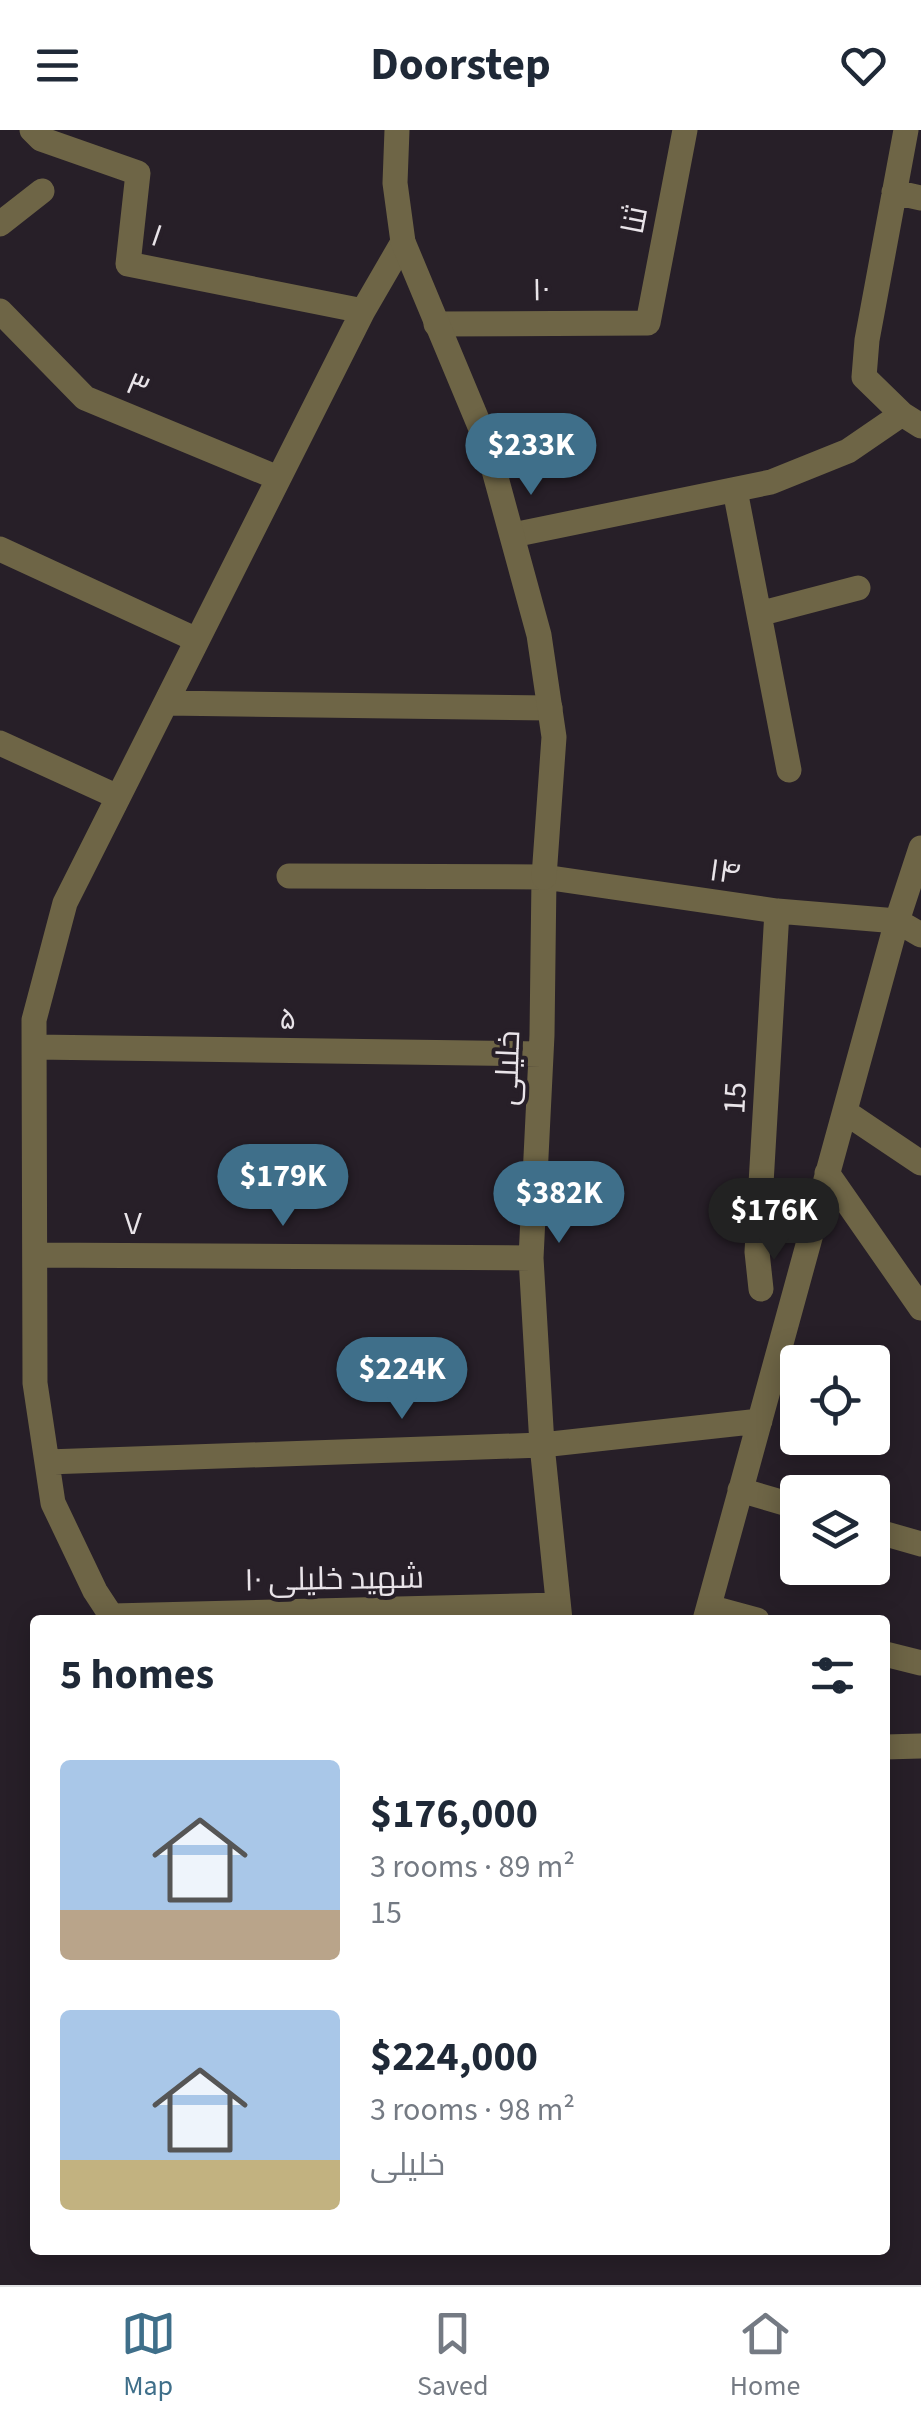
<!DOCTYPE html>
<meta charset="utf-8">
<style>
body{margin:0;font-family:"Source Sans 3",Cairo,sans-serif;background:#f2f2f3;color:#1f2937;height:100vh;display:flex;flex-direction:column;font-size:38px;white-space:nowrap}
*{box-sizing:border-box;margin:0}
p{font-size:32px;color:#747a83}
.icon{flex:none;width:55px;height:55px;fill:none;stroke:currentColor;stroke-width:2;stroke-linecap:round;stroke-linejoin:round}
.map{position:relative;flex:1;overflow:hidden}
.side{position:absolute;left:30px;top:1485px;width:860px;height:640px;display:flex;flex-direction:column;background:#fff;border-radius:10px;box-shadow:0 5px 25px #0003}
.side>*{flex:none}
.controls{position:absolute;left:780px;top:1215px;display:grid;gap:20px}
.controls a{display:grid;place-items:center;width:110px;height:110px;border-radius:10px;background:#fff;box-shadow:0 5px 25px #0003;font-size:50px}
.price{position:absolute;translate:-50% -85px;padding:0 22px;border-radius:35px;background:#3f6f8a;color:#fff;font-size:32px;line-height:65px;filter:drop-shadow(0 2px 5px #0008)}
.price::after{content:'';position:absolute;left:50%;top:60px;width:30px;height:22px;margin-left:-15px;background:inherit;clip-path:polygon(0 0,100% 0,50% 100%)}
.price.current{background:#222;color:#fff}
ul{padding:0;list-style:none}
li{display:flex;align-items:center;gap:30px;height:250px;padding:0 30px}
li span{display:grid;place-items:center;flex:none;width:280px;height:200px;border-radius:10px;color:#555}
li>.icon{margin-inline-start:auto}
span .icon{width:120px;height:120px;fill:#fffc;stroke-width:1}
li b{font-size:42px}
h2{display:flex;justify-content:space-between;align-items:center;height:120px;padding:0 30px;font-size:42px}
header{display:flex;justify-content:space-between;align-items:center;height:130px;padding:0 30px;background:#fff;font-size:45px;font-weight:700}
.menu{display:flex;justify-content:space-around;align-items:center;height:140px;border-top:2px solid #e0e1e3;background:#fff;font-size:28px;color:#747a83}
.menu a{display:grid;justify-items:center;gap:5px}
.menu .current{color:#3f6f8a}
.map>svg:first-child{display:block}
</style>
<header><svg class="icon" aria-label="menu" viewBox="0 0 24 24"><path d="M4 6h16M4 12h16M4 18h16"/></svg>Doorstep<svg class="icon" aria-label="heart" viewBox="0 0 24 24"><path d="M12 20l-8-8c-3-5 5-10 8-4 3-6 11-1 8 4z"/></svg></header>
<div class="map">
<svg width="921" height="2155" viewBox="0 0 921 2155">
<rect width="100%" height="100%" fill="#271f28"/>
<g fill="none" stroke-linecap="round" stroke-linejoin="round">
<path stroke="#6e6546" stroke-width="25" d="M32 0 41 9 138 43 128 134 363 181
M906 0 867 210 864 247 902 284 921 296
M894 62 921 68
M0 94 42 61
M0 181 85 268 278 348
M436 194 648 193 685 0
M735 360 789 640
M513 405 771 352 848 321 902 284
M0 419 197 510
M759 484 858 458
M166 573 550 578
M0 613 118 667
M289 746 544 747 777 781 897 791 921 805
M544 747 542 905 531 1128 542 1315 560 1490
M35 917 541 924
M845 982 921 1033
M827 1043 921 1178
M35 1125 531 1128
M761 1159 757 1122 777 781
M872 1250 875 1251
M47 1332 542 1315 760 1291
M740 1360 798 1377
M872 1400 921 1414
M709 1477 757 1490
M112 1486 557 1475
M114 1490 95 1461 53 1373 35 1253 34 890 65 773 363 181 403 112
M705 1490 897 791 921 718
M885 1524 921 1533
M885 1617 921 1616"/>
<path stroke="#6e6546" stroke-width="25" d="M397 0 395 53 403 112 486 311 539 505 554 607 544 747"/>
</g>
<g text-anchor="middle" stroke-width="8" stroke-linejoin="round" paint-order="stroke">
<g font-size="32" fill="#e9e4e9" stroke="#271f28">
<text transform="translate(634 90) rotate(-79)" y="11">ثنا</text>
<text transform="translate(157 105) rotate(19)" y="11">۱</text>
<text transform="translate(541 159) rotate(-1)" y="11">۱۰</text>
<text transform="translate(138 255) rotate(23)" y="11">۳</text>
<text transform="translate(725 741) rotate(8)" y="11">۱۴</text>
<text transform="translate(288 888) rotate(1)" y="11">۵</text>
<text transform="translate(507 938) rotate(-88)" y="11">خلیلی</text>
<text transform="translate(734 968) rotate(-87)" y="11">15</text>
<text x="133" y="1104">۷</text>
<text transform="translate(334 1448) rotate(-1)" y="11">شهید خلیلی ۱۰</text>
</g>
</g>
</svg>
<div class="controls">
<a><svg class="icon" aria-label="locate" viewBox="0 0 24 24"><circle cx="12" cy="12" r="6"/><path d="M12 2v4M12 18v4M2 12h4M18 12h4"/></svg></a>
<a><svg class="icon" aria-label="layers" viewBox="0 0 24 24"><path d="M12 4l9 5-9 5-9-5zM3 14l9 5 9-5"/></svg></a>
</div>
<b class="price" style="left:531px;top:368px">$233K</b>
<b class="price" style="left:283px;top:1099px">$179K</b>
<b class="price" style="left:559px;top:1116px">$382K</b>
<b class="price current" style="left:774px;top:1133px">$176K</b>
<b class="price" style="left:402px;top:1292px">$224K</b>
<section class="side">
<h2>5 homes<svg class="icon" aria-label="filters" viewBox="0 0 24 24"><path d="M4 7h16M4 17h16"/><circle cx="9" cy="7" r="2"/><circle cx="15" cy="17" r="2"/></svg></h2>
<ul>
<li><span style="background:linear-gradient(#a9c7e8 75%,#b9a48a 0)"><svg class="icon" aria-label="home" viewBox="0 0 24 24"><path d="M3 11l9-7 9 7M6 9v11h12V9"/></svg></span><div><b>$176,000</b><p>3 rooms · 89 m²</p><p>15</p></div></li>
<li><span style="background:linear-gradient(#a9c7e8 75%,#c2b280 0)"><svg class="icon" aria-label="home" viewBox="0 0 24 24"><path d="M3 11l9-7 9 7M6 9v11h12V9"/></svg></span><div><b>$224,000</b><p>3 rooms · 98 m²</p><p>خلیلی</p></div></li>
</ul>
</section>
</div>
<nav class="menu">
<a class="current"><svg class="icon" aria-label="map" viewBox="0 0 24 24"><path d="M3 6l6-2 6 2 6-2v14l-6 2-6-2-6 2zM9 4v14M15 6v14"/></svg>Map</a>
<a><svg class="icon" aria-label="saved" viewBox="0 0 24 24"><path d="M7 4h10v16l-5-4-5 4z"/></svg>Saved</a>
<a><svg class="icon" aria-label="home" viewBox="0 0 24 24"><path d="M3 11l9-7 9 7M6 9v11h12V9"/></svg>Home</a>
</nav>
